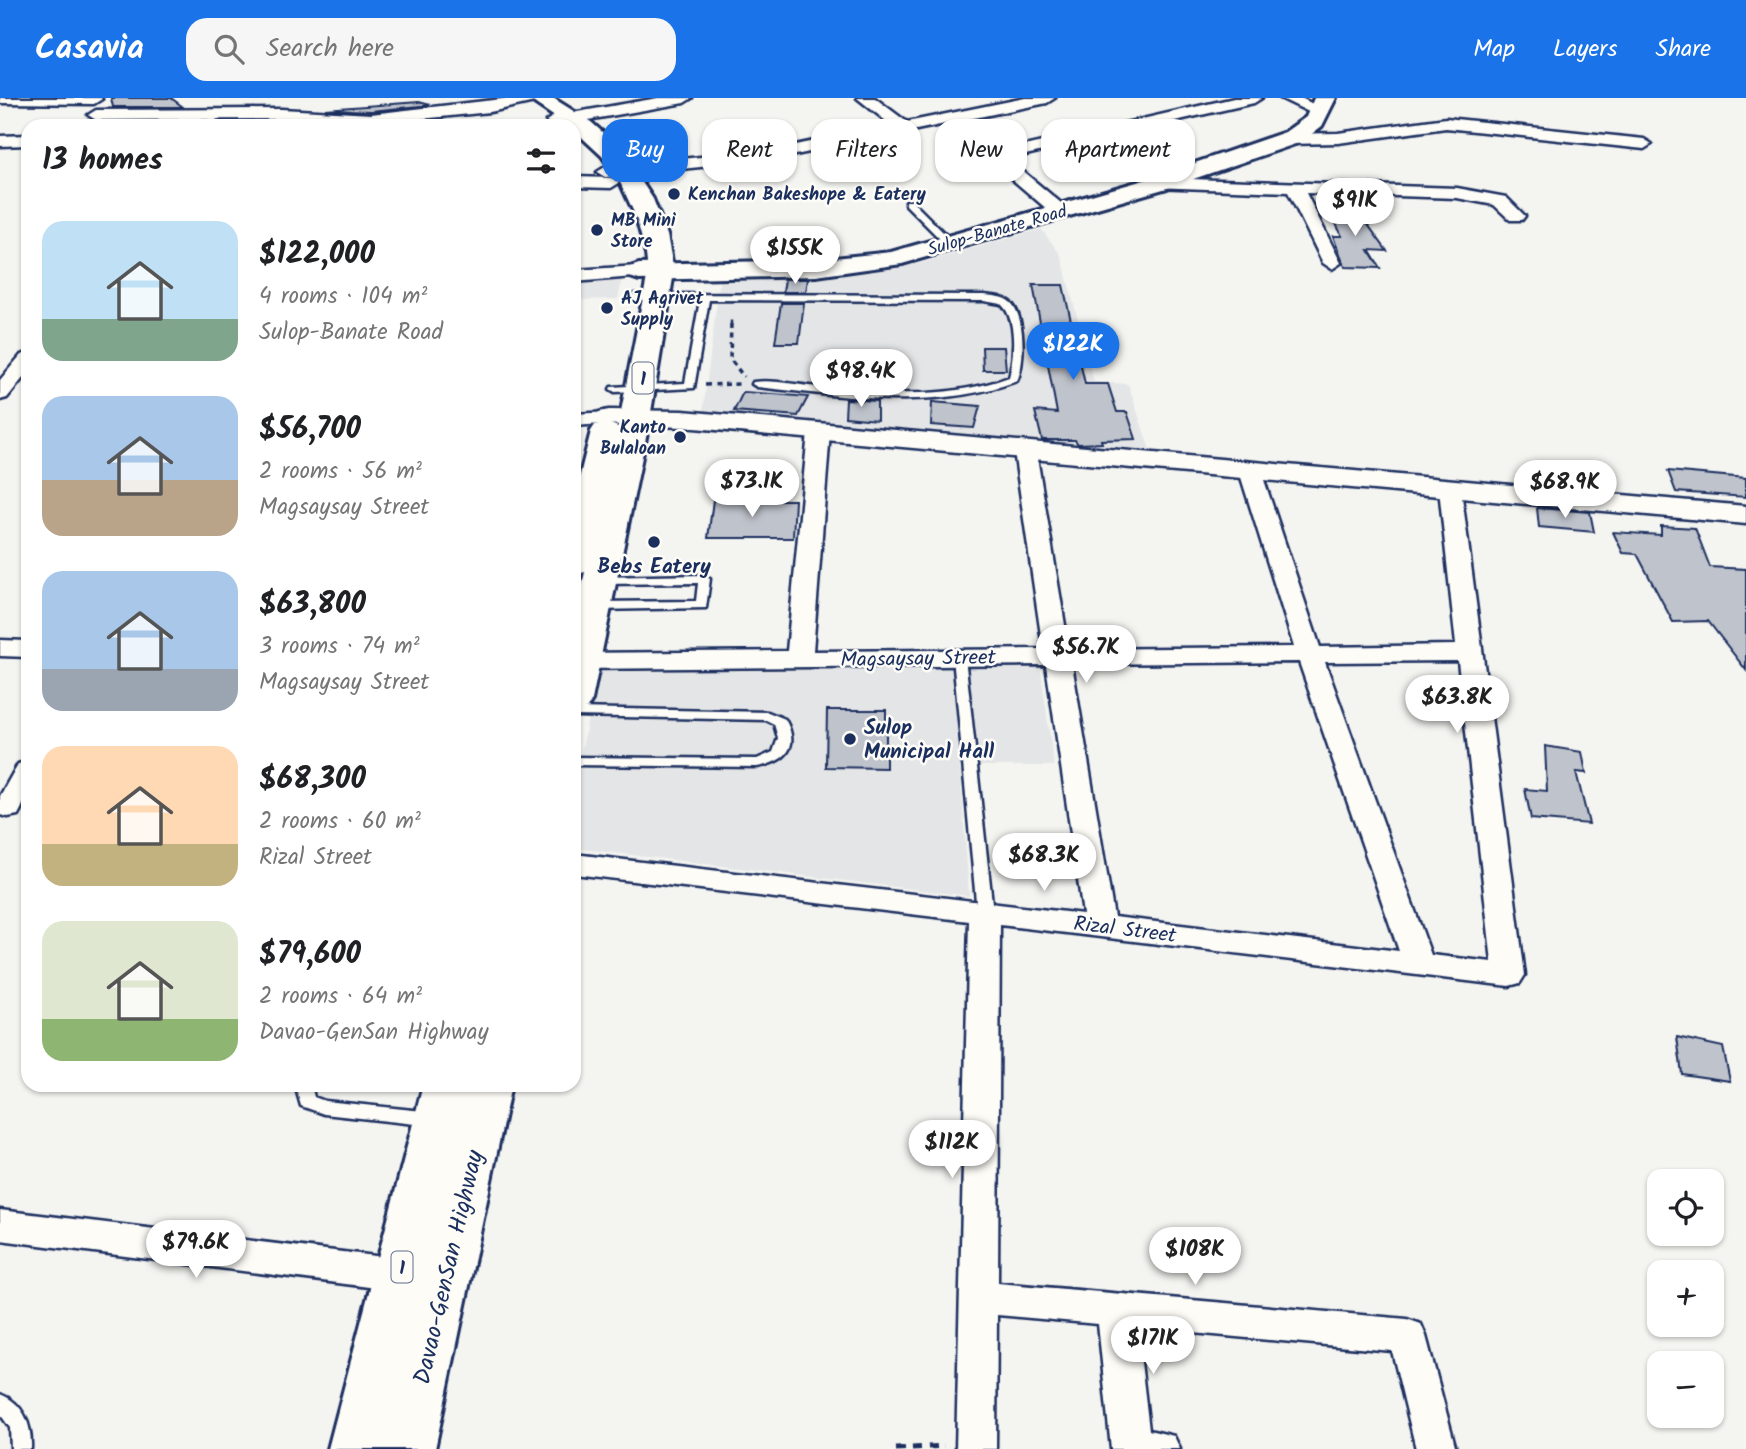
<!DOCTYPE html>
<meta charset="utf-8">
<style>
body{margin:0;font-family:Kalam,sans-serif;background:#f6f6f6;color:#202124;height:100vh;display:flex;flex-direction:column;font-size:26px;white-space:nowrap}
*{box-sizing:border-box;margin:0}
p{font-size:23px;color:#757577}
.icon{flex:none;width:38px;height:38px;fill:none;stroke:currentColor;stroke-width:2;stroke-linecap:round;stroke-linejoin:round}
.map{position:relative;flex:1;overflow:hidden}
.panel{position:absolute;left:21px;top:21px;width:560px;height:973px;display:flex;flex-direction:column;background:#fff;border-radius:21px;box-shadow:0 2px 5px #0004}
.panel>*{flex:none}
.hud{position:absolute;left:602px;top:21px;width:665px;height:63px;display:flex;gap:14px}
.fabs{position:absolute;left:1647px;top:1071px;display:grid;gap:14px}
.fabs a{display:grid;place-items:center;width:77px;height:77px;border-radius:14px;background:#fff;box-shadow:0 2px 5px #0004;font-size:35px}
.price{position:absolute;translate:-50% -60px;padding:0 16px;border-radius:24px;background:#fff;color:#222;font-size:23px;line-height:46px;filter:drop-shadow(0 2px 4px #0008)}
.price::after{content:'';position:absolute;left:50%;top:42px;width:21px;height:16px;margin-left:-10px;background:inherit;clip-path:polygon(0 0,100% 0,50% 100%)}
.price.active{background:#1a73e8;color:#fff}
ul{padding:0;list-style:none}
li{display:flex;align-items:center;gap:21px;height:175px;padding:0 21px}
li span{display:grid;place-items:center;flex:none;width:196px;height:140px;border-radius:21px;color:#555}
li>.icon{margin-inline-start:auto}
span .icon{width:84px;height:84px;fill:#fffc;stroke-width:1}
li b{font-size:30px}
h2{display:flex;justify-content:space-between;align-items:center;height:84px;padding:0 21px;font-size:30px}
.pill{padding:0 24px;border-radius:21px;background:#fff;box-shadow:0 2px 5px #0004;font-size:24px;line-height:63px}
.pill.active{background:#1a73e8;color:#fff}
header{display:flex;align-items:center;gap:42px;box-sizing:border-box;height:98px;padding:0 35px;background:#1a73e8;color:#fff}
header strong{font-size:33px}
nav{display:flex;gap:38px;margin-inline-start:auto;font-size:24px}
.search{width:490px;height:63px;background:#f6f6f6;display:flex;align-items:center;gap:18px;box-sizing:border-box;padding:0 24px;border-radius:21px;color:#757577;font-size:26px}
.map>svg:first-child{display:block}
</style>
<header>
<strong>Casavia</strong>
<div class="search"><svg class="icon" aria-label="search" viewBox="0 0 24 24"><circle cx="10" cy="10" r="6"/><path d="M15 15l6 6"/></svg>Search here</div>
<nav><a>Map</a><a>Layers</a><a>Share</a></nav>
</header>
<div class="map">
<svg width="1746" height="1351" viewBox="0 0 1746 1351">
<rect width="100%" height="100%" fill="#f4f4f1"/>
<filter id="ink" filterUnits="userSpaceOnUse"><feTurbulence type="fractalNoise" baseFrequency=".0143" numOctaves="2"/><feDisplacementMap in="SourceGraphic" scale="14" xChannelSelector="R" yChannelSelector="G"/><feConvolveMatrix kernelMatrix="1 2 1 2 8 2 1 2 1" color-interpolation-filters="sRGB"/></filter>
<g filter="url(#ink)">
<path fill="#e4e5e6" d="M445 17 450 28H110L107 19Z
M1041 131 1061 157 1094 284 1128 286 1150 352 703 314 720 179 815 177 880 172 921 165Z
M574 182H622L618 201 574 202Z
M1040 567 1054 668H960L969 798 574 750V690L598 571Z"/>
<path fill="#bfc3cc" stroke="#1b2f5e" stroke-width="2" d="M111 0H171L183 9H113Z
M419 4 430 7 371 13 325 11Z
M186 24 184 28H117L116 25Z
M1327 107 1355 109 1387 153 1369 152 1380 170 1345 169 1333 138H1342Z
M785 181H808L806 194H783Z
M1033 187H1063L1085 286H1108L1117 314H1127L1136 341 1101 342 1102 345 1078 346 1075 342H1042L1035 313 1057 315Z
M781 205H804L799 245H775Z
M982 249H1004L1006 272H983Z
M848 264H869L868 291 847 289Z
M743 294 773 296 808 299 798 318 734 313Z
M846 301 877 303V322L845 319Z
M932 304 980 308 974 330 931 327Z
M1668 373 1746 380V399L1676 394Z
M713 402H795L793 440H708Z
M1537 410 1590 414 1594 434 1539 429Z
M1661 428 1695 430 1710 469 1746 471V572L1708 523 1673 524 1637 456 1623 455 1613 434 1661 437Z
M827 612H886V670L826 669Z
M1545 648 1582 654 1586 675 1576 674 1589 726 1531 721 1525 691 1547 693Z
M1677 939 1723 949 1730 983 1682 976Z"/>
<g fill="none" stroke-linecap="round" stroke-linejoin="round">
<defs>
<path id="service" d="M213 13 220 15 213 28H205Z
M906 103H912L953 144V148H947L906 107Z
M635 196 984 197C993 198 1003 198 1010 204 1026 217 1025 267 1017 283 933 314 843 298 757 289L752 286 753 284C773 281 797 287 817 289 882 296 947 302 1009 279L1010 275C1014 256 1017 220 1001 206L984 203 709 202 694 290 615 294 610 291 611 289 685 285 700 202 632 201 630 199Z
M704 477 710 481 706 510 595 512 589 508 595 504 696 503 698 485 600 486 596 485 594 482 596 479Z
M959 555 965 559 993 814 990 818H980L977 814 953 559Z
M574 610 768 614 785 621C801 650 785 664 757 669L574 667V659L757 661 773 654 778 640 774 626 766 622 574 618Z
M295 987H311L314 999 325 1003 433 1014 439 1016 442 1021 439 1026 433 1028 324 1016 301 1008Z
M0 1296C24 1305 32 1327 31 1351H11L10 1330 0 1316Z"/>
<path id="minor" d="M0 0H101L102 1 94 6 0 5Z
M511 0H542L539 3 490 14 371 26 281 21 96 22 88 17 96 12 281 11 371 16Z
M658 0H692L684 5 554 28 546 23 554 18Z
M857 0H875L907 24 1025 0H1055L1047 5 776 61 605 79 597 74 605 69 776 51 891 27Z
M1234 0H1262L1254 5 1008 61 1067 110 1070 114 1067 118H1055L992 64 994 55Z
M1280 0H1301L1329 14 1321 19 1315 17Z
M1446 20 1644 41 1652 46 1644 51 1446 30 1338 45 1286 46 1278 41 1286 36 1338 35Z
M28 37V47L0 48V38Z
M574 79 611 80 619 85 611 90 574 89Z
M1159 80 1457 90 1506 99 1525 118 1522 122H1510L1494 107 1457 100 1306 95 1341 165 1332 171 1323 165 1288 94 1153 89 1151 85 1153 81Z
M639 168 646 170 648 174 646 178 574 184V172Z
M28 255V274L7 300 0 302V282L21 257Z
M609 314 617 315 620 320 617 325 574 328V316Z
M819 328 827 329 830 334 813 553 1043 551 1014 353 1017 348H1033L1036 353 1069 551 1294 549 1239 373 1242 368H1258L1261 373 1320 549 1456 547 1439 391 1442 386H1458L1461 391 1525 877 1520 885 1509 888 1000 827 998 1185 1407 1221 1421 1226 1426 1238 1456 1351H1416L1392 1253 1137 1230 1149 1332 1174 1338 1180 1351H1111L1098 1226 997 1217 996 1351H956L969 823 574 776V756L1083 816 1046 567 574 571V555L787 553 808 334 811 329ZM1458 563 1492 864 1431 857 1325 564ZM1299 564 1399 853 1114 819 1072 566Z
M0 542 28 543V559L0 558Z
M28 663C28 684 29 699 18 717L8 719 0 717V698L18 666Z
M0 1112 400 1161 413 1166 419 1177 413 1188 400 1193 0 1142Z"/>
<path id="tertiary" d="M609 312 683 313 1746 408V426L683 329 599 326 595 320 599 314Z"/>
<path id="secondary" d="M1314 0H1336L1322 28 1301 44 1167 90 902 166 816 178 639 182 630 179 626 174 630 169 639 166 816 162 891 154 1151 80 1285 34 1306 19Z"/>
<path id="trunk" d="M527 0H553L591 24 618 48 653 101 667 137 674 174 650 320 592 602 587 610 574 613V522L585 474 574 477V401L591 333 595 327 606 324 618 329 648 174 646 156 636 119 620 84 602 58 574 32V28H568Z
M423 987H511L435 1351H328Z"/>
</defs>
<use href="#service" stroke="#1b2f5e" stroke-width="5"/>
<use href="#minor" stroke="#1b2f5e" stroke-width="5"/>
<use href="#tertiary" stroke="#1b2f5e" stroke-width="5"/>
<use href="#secondary" stroke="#1b2f5e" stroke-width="6"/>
<use href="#trunk" stroke="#1b2f5e" stroke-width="6"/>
<path stroke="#1b2f5e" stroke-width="2.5" stroke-dasharray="4.5 3.5" stroke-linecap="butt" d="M731 227V219"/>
<path stroke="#1b2f5e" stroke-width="3.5" stroke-dasharray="5 4.5" stroke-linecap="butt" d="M731 226 730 261 744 279
M705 287 741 286"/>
<path stroke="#1b2f5e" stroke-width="5" stroke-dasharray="9 7" stroke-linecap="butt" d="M896 1351 944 1348"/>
<use href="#service" fill="#fdfcf7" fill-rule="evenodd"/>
<use href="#minor" fill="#fdfcf7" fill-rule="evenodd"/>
<use href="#tertiary" fill="#fdfcf7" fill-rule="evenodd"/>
<use href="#secondary" fill="#fdfcf7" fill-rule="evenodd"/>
<use href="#trunk" fill="#fdfcf7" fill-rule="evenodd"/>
</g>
</g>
<g fill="#1b2f5e" stroke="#fdfcf7" stroke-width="2.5">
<circle cx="674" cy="96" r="7"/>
<circle cx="597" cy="132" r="7"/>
<circle cx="607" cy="210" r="7"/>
<circle cx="680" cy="339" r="7"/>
<circle cx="654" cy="444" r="7"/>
<circle cx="850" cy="641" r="7"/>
</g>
<g text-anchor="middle" stroke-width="5" stroke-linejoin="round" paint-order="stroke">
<g font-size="18" font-weight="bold" fill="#1b2f5e" stroke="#fdfcf7" text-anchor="start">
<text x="688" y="102">Kenchan Bakeshope &amp; Eatery</text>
<text x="611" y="128">MB Mini<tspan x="611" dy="21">Store</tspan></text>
<text x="621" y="206">AJ Agrivet<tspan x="621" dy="21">Supply</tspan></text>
<text x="666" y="335" text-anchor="end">Kanto<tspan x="666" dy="21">Bulaloan</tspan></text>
</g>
<g font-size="18" fill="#1b2f5e" stroke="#fdfcf7">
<text transform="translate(997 132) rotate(-16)" y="6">Sulop-Banate Road</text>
</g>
<g fill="#fdfcf7" stroke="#5f6c8c" stroke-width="2">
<rect x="632.5" y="264.5" width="21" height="31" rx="5"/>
<rect x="391.5" y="1153.5" width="21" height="31" rx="5"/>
</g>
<g font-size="19" font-weight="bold" fill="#1b2f5e">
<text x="643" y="287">1</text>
<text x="402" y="1176">1</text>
</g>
<g font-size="21" font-weight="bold" fill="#1b2f5e" stroke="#fdfcf7">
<text x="654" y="475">Bebs Eatery</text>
<text x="864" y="636" text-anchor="start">Sulop<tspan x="864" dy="24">Municipal Hall</tspan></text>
</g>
<g font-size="21" fill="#1b2f5e" stroke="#fdfcf7">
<text transform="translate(918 560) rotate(-1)" y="7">Magsaysay Street</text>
<text transform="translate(1125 831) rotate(7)" y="7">Rizal Street</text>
</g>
<g font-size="24" fill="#1b2f5e" stroke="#fdfcf7">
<text transform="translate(448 1169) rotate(-77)" y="8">Davao-GenSan Highway</text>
</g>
</g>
</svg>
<div class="fabs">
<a><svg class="icon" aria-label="locate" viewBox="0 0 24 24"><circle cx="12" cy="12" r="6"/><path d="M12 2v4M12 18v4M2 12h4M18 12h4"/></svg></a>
<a>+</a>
<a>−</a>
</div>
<b class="price" style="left:1355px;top:140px">$91K</b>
<b class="price" style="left:795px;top:188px">$155K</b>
<b class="price active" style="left:1073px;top:284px">$122K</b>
<b class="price" style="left:861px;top:311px">$98.4K</b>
<b class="price" style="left:752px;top:421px">$73.1K</b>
<b class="price" style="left:1565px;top:422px">$68.9K</b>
<b class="price" style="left:1086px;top:587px">$56.7K</b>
<b class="price" style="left:1457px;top:637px">$63.8K</b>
<b class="price" style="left:1044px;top:795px">$68.3K</b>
<b class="price" style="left:952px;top:1082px">$112K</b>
<b class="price" style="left:196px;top:1182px">$79.6K</b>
<b class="price" style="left:1195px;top:1189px">$108K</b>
<b class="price" style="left:1153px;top:1278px">$171K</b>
<div class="hud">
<a class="pill active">Buy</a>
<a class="pill">Rent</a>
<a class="pill">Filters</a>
<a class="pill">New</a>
<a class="pill">Apartment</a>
</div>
<section class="panel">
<h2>13 homes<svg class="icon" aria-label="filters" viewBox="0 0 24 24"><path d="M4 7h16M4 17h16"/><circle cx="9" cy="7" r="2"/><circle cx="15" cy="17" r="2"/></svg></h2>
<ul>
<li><span style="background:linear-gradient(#bfe0f5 70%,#7fa58c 0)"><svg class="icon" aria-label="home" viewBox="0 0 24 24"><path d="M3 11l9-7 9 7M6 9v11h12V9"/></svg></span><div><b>$122,000</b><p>4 rooms · 104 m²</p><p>Sulop-Banate Road</p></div></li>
<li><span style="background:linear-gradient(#a9c7e8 60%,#b9a48a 0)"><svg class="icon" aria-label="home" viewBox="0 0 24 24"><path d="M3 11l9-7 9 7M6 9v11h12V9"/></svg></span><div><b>$56,700</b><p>2 rooms · 56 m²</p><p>Magsaysay Street</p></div></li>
<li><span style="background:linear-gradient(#a9c7e8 70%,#9aa5b1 0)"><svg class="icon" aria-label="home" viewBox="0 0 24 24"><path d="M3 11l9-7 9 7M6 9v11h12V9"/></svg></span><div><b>$63,800</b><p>3 rooms · 74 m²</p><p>Magsaysay Street</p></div></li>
<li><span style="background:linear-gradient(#ffd9b3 70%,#c2b280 0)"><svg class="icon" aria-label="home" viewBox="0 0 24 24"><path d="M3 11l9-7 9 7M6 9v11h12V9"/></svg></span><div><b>$68,300</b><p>2 rooms · 60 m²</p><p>Rizal Street</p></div></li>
<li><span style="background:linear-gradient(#dfe7d0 70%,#8fb573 0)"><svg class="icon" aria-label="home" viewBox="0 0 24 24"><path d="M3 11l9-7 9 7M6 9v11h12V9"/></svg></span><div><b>$79,600</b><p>2 rooms · 64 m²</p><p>Davao-GenSan Highway</p></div></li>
</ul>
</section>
</div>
